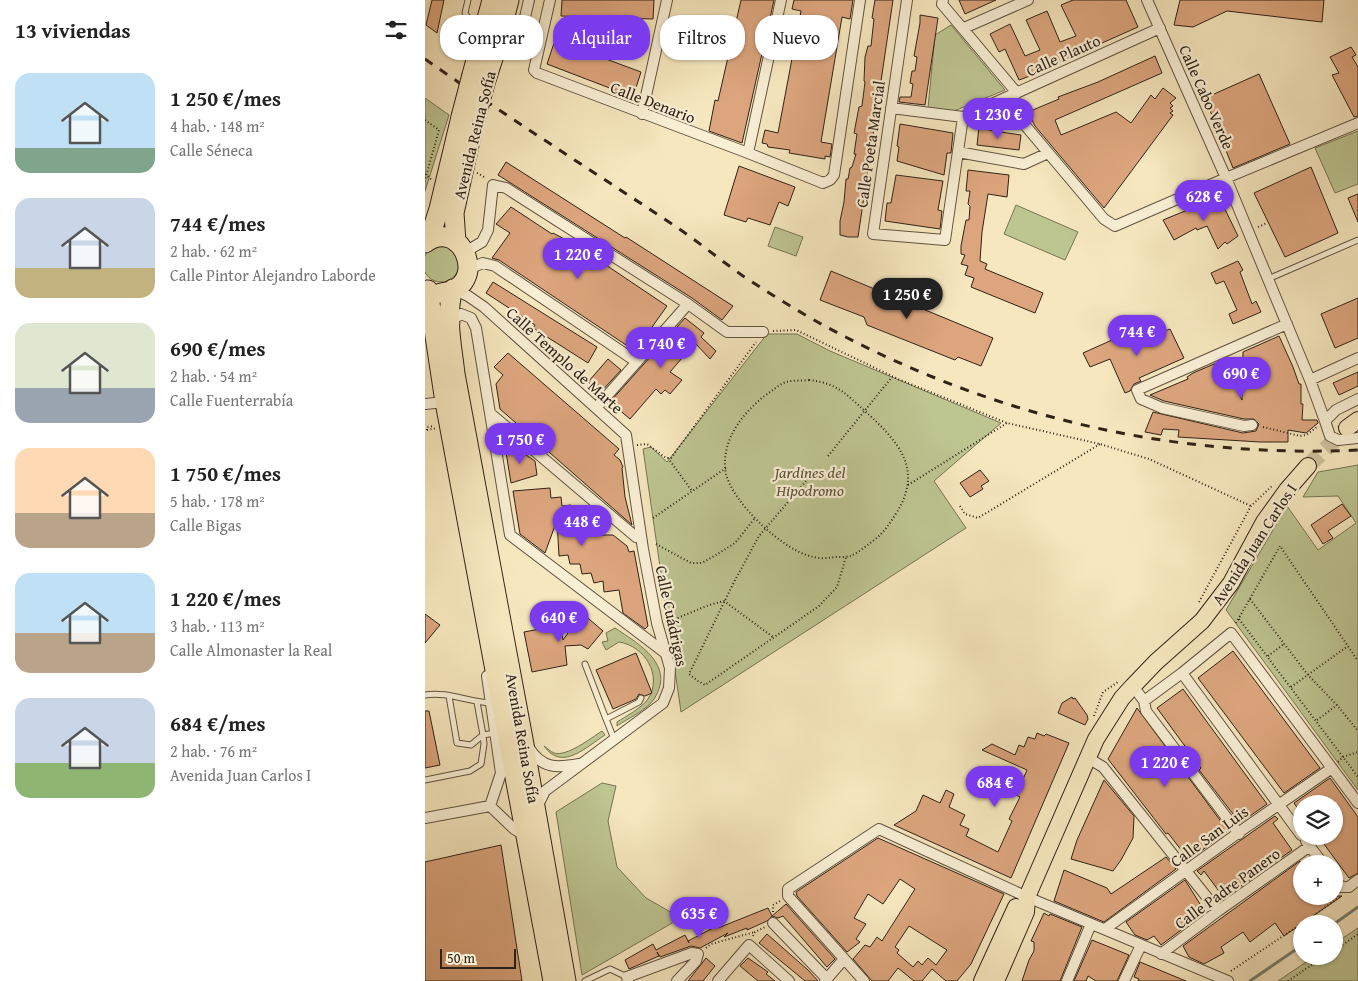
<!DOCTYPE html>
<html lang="es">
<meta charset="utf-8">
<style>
body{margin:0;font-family:"Gentium Book Plus",serif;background:#f2f2f2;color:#222;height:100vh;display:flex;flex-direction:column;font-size:19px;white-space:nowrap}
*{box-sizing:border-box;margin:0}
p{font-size:16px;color:#767676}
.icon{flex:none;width:28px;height:28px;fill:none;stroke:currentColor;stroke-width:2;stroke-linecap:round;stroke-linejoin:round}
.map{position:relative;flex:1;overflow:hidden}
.details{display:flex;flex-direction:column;background:#fff;width:425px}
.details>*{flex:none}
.hud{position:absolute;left:15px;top:15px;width:475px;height:45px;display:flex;gap:10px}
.controls{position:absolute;left:868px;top:795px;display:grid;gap:10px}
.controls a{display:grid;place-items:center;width:50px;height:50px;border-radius:50%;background:#fff;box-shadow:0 1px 4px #0004;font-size:25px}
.scale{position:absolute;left:15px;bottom:12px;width:76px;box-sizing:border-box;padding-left:5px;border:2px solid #2f2217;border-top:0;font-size:14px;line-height:18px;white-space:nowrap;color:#2f2217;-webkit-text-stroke:4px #f9efd5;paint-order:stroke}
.price{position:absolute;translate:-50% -42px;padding:0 11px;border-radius:18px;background:#7c3aed;color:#fff;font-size:16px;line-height:32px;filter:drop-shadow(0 1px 2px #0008)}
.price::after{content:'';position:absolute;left:50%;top:30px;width:15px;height:11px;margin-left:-8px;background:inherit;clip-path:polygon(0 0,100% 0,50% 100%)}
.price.on{background:#222;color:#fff}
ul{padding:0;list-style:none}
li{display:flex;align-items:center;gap:15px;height:125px;padding:0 15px}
li span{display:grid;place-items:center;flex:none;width:140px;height:100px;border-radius:15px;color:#555}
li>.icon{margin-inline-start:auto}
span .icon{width:60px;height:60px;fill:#fffc;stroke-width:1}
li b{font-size:21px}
h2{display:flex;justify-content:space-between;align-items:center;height:60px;padding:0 15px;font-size:21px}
.chip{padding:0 18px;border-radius:20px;background:#fff;box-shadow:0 1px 4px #0004;font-size:18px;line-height:45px}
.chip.on{background:#7c3aed;color:#fff}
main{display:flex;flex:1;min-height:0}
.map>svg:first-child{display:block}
</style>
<main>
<section class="details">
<h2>13 viviendas<svg class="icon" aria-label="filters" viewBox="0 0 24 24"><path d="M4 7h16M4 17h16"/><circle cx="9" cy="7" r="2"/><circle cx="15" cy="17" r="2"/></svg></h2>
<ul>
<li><span style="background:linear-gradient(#bfe0f5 75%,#7fa58c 0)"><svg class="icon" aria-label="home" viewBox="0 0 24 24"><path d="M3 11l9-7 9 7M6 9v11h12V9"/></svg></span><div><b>1 250 €/mes</b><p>4 hab. · 148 m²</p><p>Calle Séneca</p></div></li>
<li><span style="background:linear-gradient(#c9d6e8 70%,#c2b280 0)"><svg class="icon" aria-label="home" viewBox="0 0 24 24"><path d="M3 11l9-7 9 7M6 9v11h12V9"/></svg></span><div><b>744 €/mes</b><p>2 hab. · 62 m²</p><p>Calle Pintor Alejandro Laborde</p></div></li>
<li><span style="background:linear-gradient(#dfe7d0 65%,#9aa5b1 0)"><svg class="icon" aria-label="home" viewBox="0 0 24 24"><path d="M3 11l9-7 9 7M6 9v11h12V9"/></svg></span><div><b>690 €/mes</b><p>2 hab. · 54 m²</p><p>Calle Fuenterrabía</p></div></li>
<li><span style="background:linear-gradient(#ffd9b3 65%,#b9a48a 0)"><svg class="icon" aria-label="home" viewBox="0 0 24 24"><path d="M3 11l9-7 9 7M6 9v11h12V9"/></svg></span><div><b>1 750 €/mes</b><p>5 hab. · 178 m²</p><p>Calle Bigas</p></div></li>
<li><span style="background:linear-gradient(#bfe0f5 60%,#b9a48a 0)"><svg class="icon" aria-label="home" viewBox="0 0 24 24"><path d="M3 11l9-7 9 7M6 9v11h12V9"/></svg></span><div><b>1 220 €/mes</b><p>3 hab. · 113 m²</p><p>Calle Almonaster la Real</p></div></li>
<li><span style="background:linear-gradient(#c9d6e8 65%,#8fb573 0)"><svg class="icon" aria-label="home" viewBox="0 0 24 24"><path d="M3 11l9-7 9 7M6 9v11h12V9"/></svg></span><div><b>684 €/mes</b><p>2 hab. · 76 m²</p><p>Avenida Juan Carlos I</p></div></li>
</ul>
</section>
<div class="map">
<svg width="933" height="981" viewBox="0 0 933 981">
<rect width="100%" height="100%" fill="#f6e7be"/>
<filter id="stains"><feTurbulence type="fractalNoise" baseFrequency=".004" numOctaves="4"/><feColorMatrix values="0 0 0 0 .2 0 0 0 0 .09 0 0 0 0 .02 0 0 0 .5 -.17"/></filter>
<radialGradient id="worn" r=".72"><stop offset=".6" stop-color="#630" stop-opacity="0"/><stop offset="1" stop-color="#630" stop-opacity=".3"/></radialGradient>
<path fill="#bdc591" stroke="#767454" d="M526 25 580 90 529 111 503 108 510 35Z
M0 98 24 115 0 191Z
M933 131V184L910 193 890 148Z
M591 205 653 232 640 260 579 234Z
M350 227 378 237 371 256 343 246Z
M-2 264a18 18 0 1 1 36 0a18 18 0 1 1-36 0Z
M342 334H372L405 351 576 423 509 481 541 528 256 712 218 449 226 447 242 462Z
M933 465V790L801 610 862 506 893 550 931 523 913 496 878 497 893 472Z
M190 628C214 644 251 665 229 699 223 709 202 719 192 726V722C200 717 218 707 223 699 238 676 220 646 194 642L181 650 177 642 183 641 181 633Z
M177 731 180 735C161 747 137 772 119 746 122 748 126 752 129 753 142 757 166 738 177 731Z
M177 783 191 786 183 821 192 867 221 898 256 918 157 975 131 812Z
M933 928V981H853L890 956H909V944Z"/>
<path fill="#9dc0b1" stroke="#718173" d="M187 25 210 29 208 42 184 38Z"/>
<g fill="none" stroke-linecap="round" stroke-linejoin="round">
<path stroke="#718173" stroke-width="3" d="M909 924 933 907
M825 981 876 946"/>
</g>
<path fill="#dca57d" stroke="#2f2217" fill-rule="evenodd" d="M7 0H19L12 33 1 25Z
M137 0H229L228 19 136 16Z
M316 0H349L317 143 284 131 290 100 293 101Z
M369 0H428L425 19 417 17 396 142 407 144 405 157 400 156V159L364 153 365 150 343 147 342 144 337 143 340 130 353 133 376 11 367 9Z
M450 0H468L433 237H423L415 235V221L419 202 421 179H423L425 168 427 167 431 154H429L432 134 429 133 434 107 437 106 440 82 439 81 440 57 443 46H446L449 19 447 18Z
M534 0H571L540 14Z
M648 0H701L713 27 659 51V50L616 72 594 80 580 49 574 52 565 34 585 24 600 56 615 50 601 20 622 11 635 42 651 36 636 5Z
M755 0H899L897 22 802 11 768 27 749 25Z
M495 15 513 18 500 105 474 102 475 97H486L488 84 485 83 487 71H490L492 57 489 56 495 23Z
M130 40 216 72 208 97 122 64Z
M926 47 931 55 927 57 933 67V116L929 117 907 75 914 73 905 57Z
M730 56 737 73 630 120 636 135 691 112 706 123 726 95 730 99 738 88 751 98 745 103 748 106 745 108 748 111 745 113 748 115 679 208 610 126 603 112 634 99 633 97 673 82Z
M834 74 865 144 808 168 780 98Z
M475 124 528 133 526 153H522L519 175 472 161 474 147 472 146Z
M554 127 575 133 576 132 596 135 594 150 552 145Z
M81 162 200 238 201 237 308 306 297 320 267 298 73 175Z
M314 166 370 187 363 206 354 202 345 225 323 218 321 222 299 215Z
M886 167 913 233 860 257 829 193Z
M543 170 584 175 582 197 563 194 557 232 555 261 562 264 560 269 618 293 610 313 546 287 549 278 540 275 543 266 536 264 540 255 536 254V246L541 220H544L545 206 543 204 545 191H541Z
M471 175 518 181 513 210 517 211 515 229 460 221 462 203H466Z
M933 194V222L923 198Z
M794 197 813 236 802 244 800 242 793 249 782 226 772 230 771 228 749 240 738 220Z
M86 207 127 234 128 233 145 242 161 252 163 249 171 254 169 257 242 306 210 351 74 260 67 258 85 233 71 224Z
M813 261 818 270 815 272 827 304 831 301 836 312 808 324 804 314 812 310 799 281 791 284 786 273Z
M406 271 568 338 556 366 533 357 530 360 442 325 439 317 395 300Z
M68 282 172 347 163 363 108 328 110 325 61 293Z
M933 298V338L910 348 896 314Z
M260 318 279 333 276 337 291 351 285 359 270 343 245 372 257 380 245 394 240 390 236 394 231 389 205 419 185 402Z
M745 329 759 358 714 378 716 381 709 384 705 391 700 393 685 359 665 367 658 353 696 336 701 347Z
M854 336 868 367 874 384H876V404H878L877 420H892L893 423 881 433 863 430V442H835L753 437 754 430 738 429 736 435 720 432 728 412 818 433 831 431 834 424 829 419H819L739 401 725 395 763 379 762 377 768 373 796 361 817 400 818 352Z
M83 353 194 449 189 455 195 460 198 467 197 468 200 497 207 525 75 409 71 384 78 375 69 367Z
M183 359 196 370 175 393 163 382Z
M933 372V386L914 395 908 383Z
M86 445 110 461 112 475 86 483 80 446Z
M555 470 564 481 556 486 558 489 545 497 535 483Z
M125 488 126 498 136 497 137 506 146 505 148 516 158 515 157 525 169 524 171 535H188L202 546 204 552 209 551 223 626 220 629 198 613 194 590 179 592 178 581 169 583 166 573 157 574 155 564H145L143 555 134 556 132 520 120 553 95 534 88 491Z
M917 504 926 516 903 531 908 538 898 544 886 525Z
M157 613 178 631 163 649 156 645 140 646 142 665 107 672 99 632 136 625 138 640Z
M0 614 15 625 0 643Z
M808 651 895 768 859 793 773 678Z
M211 653 227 693 220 696 214 694 211 699 188 709 171 670Z
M758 689 842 804 815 823 774 770 776 768 732 708Z
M647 697 648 699 650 698 662 715 663 719 660 725 633 713 637 703Z
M712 708 803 831 764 860 743 833 741 834 683 759Z
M0 711H4L15 765 0 768Z
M612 733 619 736 621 734 644 743 586 878 469 825 491 811 498 795 515 803 521 790 529 794 524 807 540 815 535 825 544 829 541 836 573 852 587 821 584 819 595 797 591 795 602 770 557 750 567 744 590 755 594 745 599 747 603 737 610 739Z
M905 778 933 817V873L924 878 893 836H909V804H876V813L869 803Z
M679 780 709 816 708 838 696 860 688 871 646 859 652 840Z
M850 816 853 819 848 823 867 850 799 898 779 871 776 875 772 871Z
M453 838 579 894 546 964 532 981H521L507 969 497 981H489L473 968 463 981H447L428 959 440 945 445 947 452 937 457 941 490 889 475 879 458 904 443 894 429 918 441 924 431 939 435 942 422 952 372 896 371 892ZM484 926 522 950 511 965 503 958 497 965 493 961 488 967 472 953 474 950 470 947Z
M76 845 97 981H0V862Z
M741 857 751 869 679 922 629 901 639 870 682 888 686 894Z
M875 861 876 896H917L859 936 850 923 825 942 818 932 796 947 799 953 779 964 764 957 758 946Z
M760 880 780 912 736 945 729 936 722 940 710 935 701 922Z
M361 904 410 959 402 967 358 916 353 918 347 916Z
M343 908 347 916 342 921 322 930V928L299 937 303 933 275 948 266 946 235 957 232 952 234 956 204 969 200 960 228 944 231 950 260 935 264 943 263 941 292 926 293 928Z
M619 913 624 916 625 914 657 927 635 981H597L604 960 609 951V942L606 941Z
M342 934 383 970 393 981H380L334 943Z
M667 940 704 955 692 981H671L663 976 661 981H649Z
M281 958 290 966 278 981H263Z
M323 958 343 972 341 974 350 981H333L315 966Z
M715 962 761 981H713L714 979 709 977Z"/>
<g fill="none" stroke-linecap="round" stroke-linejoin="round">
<path stroke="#cec09d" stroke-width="16" stroke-dasharray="16 8" stroke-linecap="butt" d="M883 466 922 428"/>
<defs>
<path id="lane" d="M43 0 40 13 52 33
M843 279 933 240
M160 664 181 719
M0 695C21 691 44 702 65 703
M24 696 32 743 46 745 58 735 52 702
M189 739 181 719 214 702 216 698
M0 780 45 771 56 764 59 744 58 735 70 733
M160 981 185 969 202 977"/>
<path id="street" d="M125 0 109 70 112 73 323 153 398 183 405 180 409 175 435 0
M482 0 448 234 520 240 538 117
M518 0 517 4 592 93
M722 0 801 178 885 380 900 421
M539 28 603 0
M72 46 83 48 98 26 104 0
M578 99 679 219 690 226 801 178 933 123
M466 108 538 117 735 28
M217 114 242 0
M533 152 599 164 623 153
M323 153 356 0
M40 252 57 242 63 230 68 185 81 188 263 304 302 332H338
M43 269 58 263 70 266 212 362
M28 289 43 296 59 307 201 435 218 549 232 623 245 668 244 688 238 703 120 791 112 807
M29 326 30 318 36 314 46 318 51 328 85 535 239 652
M885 380 933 358
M933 399 911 410 900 421 905 436 913 440 933 438
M0 404 20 402
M172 407 263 304
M66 414 211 537 216 538
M827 425 819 426 737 408 716 399 712 390 862 324
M757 673 876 835
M62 676 76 773 65 806 89 829 100 835
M708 686 719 701 721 711 814 834
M719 701 757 673 806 633 933 803
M104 748C117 769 132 768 154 764
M663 758 678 767 793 911
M0 818 65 806
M881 841 898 864
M909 878 916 887H924L933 880
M348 923 402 979
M680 929 820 828 907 768
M736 954 793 911 885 846
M203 981 202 977 267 953 273 954 271 961 252 981
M293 981 324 945 364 981
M400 981 419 959
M439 981 363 896V889L454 829 602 897 803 981
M642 981 666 924
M699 981 716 945"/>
<path id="primary" d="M922 428 933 420
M557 981 591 907
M571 981 601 912 602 897 671 739 697 698 708 686 731 662 777 621 806 583 839 522 862 490 883 466"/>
<path id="highway" d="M47 75 67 0
M60 83 72 46 84 0
M4 240 14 209 36 117
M31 242 29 213 48 127
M0 243C38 215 66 289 16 293
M28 289C20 317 27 346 30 374L98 739 141 981
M3 290 20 402 128 981"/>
</defs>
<use href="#lane" stroke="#615341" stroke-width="7"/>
<use href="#street" stroke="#615341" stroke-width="12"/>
<use href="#primary" stroke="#2f2217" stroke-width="18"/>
<use href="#highway" stroke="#2f2217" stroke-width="21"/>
<path stroke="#2f2217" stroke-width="2" stroke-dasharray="1 2.5" stroke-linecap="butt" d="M0 120 14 130 0 180
M52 173 61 178
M0 174 7 180
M833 227 842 223
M348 331 371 330 473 379 582 423 675 444 724 459 826 506
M384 380C412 383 421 394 441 412 474 442 498 469 472 512 465 523 459 533 448 541 441 546 434 552 426 556 422 557 416 557 411 557 404 558 396 559 389 557 359 552 308 503 301 474 294 439 322 407 348 390 352 387 357 383 361 382 368 380 377 381 384 380Z
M838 427 875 436 881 435 892 427
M2 430V427L9 426
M2 430 12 428
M212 445 222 444 241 458H246L331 342
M403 456 467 377
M243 458 267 491
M381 481 334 536 309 582 264 674 273 681 280 685 394 606 412 587 421 557
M483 485 582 423
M535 506 540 514 553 518 675 444
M228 518 301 468
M231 544 266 563H277L291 555 310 543 330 518
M825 599 883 675 912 705 933 731
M774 602 826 506 848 485
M814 619 933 777
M243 622 284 605 299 601 348 637
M811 623 855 546 933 661
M843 656 859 644
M866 687 923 646
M669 716 678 692 693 682
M892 720 912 705
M913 762 918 757 933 752
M348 912V905L355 901
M877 924 916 896
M328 936 330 932 340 927
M281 948 286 944 330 932
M909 951 933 934
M806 971 876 924
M863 981 900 956"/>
<use href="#lane" stroke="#f9efd5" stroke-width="5"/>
<use href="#street" stroke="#f9efd5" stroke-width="10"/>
<use href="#primary" stroke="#f6e7be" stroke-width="16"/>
<use href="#highway" stroke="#f6e7be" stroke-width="19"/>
<path stroke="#2f2217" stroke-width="3" stroke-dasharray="9 9" stroke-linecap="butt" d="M0 59C81 116 164 169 247 224 271 240 294 259 318 276 344 293 371 310 398 325 563 415 745 459 933 450"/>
<defs>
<path id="highway-bridge" d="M36 117 47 75
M48 127 60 83"/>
</defs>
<use href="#highway-bridge" stroke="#2f2217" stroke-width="21" stroke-linecap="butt"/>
<use href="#highway-bridge" stroke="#f6e7be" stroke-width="19"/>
</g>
<g text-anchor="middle" stroke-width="4.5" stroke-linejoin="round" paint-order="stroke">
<g font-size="16" fill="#2f2217" stroke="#f9efd5">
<text transform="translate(638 55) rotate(-24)" y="6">Calle Plauto</text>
<text transform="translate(782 97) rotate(66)" y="6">Calle Cabo Verde</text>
<text transform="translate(228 102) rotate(21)" y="6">Calle Denario</text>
<text transform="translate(49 135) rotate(-76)" y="6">Avenida Reina Sofía</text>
<text transform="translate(445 144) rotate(-82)" y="6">Calle Poeta Marcial</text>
<text transform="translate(140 360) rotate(42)" y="6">Calle Templo de Marte</text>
<text transform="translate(829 544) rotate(-57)" y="6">Avenida Juan Carlos I</text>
<text transform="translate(247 616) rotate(78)" y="6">Calle Cuádrigas</text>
<text transform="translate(98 738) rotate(80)" y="6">Avenida Reina Sofía</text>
<text transform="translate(784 836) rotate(-36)" y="6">Calle San Luis</text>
<text transform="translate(802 888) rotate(-36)" y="6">Calle Padre Panero</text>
</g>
<g font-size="16" font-style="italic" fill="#5a533c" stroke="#f9efd5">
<text x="385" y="478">Jardines del<tspan x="385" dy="18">Hipodromo</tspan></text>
</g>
</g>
<rect width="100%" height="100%" filter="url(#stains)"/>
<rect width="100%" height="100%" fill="url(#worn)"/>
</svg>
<div class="controls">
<a><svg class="icon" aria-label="layers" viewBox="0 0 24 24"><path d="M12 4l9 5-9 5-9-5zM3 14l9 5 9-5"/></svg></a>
<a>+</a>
<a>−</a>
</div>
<div class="scale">50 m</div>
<b class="price" style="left:573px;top:140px">1 230 €</b>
<b class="price" style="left:779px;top:222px">628 €</b>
<b class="price" style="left:153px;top:280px">1 220 €</b>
<b class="price on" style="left:482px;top:320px">1 250 €</b>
<b class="price" style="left:712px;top:357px">744 €</b>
<b class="price" style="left:236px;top:369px">1 740 €</b>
<b class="price" style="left:816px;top:399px">690 €</b>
<b class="price" style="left:95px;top:465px">1 750 €</b>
<b class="price" style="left:157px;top:547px">448 €</b>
<b class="price" style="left:134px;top:643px">640 €</b>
<b class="price" style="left:740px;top:788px">1 220 €</b>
<b class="price" style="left:570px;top:808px">684 €</b>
<b class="price" style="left:274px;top:939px">635 €</b>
<div class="hud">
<a class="chip">Comprar</a>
<a class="chip on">Alquilar</a>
<a class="chip">Filtros</a>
<a class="chip">Nuevo</a>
</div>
</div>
</main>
